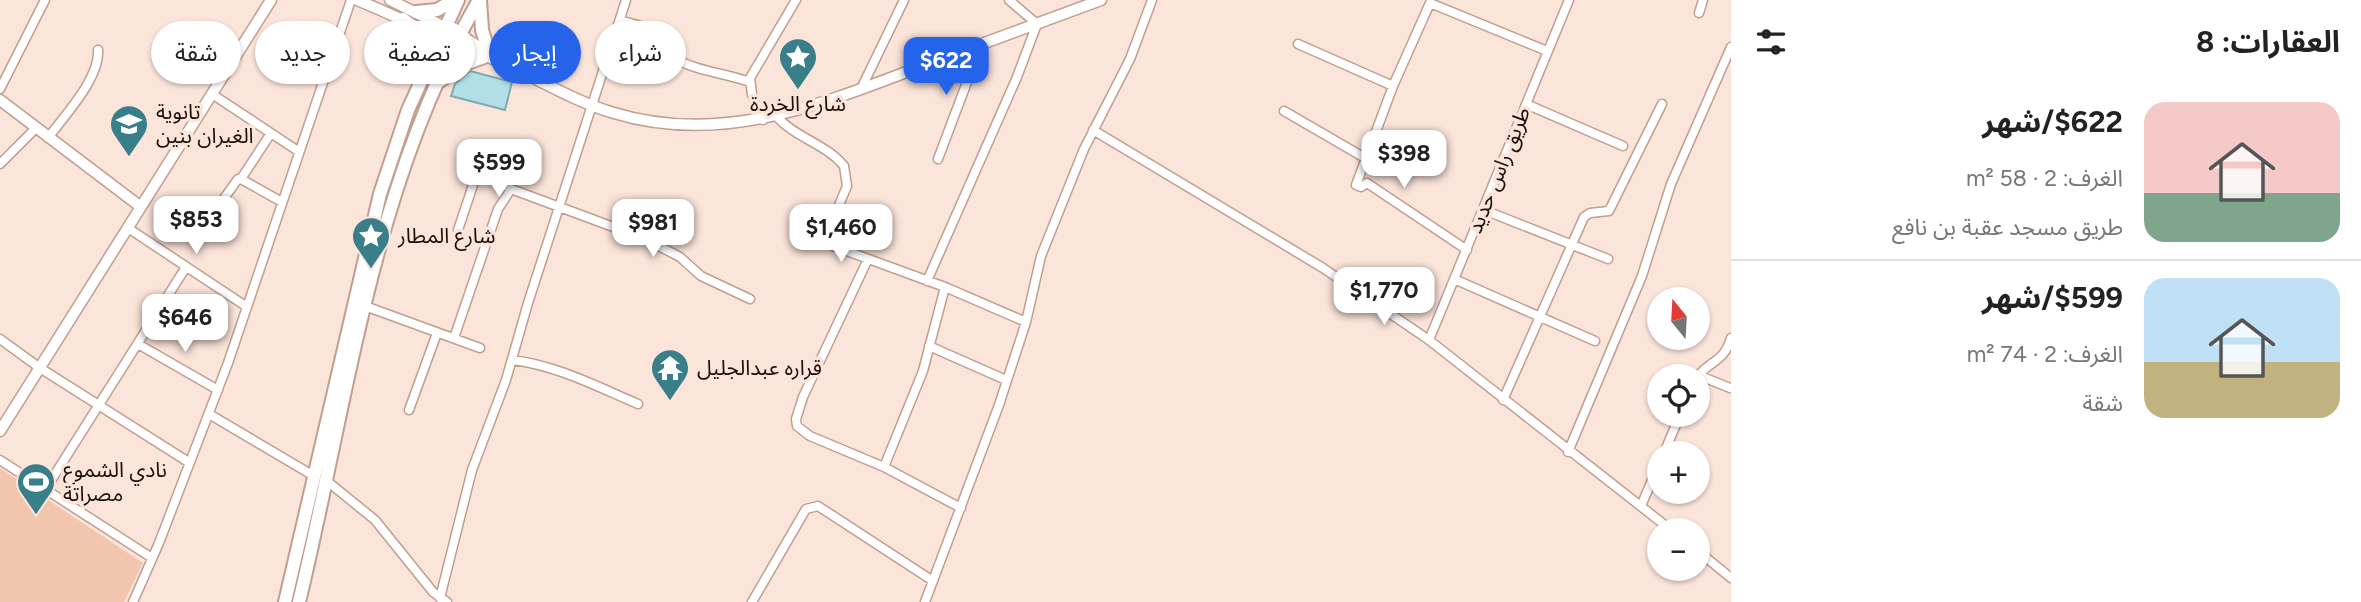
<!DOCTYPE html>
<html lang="ar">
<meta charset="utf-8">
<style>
body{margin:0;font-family:Figtree,"Noto Sans Arabic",sans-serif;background:#f2f2f2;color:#222;direction:rtl;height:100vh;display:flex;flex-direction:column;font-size:26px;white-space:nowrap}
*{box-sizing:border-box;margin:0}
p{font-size:23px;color:#767676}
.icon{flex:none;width:38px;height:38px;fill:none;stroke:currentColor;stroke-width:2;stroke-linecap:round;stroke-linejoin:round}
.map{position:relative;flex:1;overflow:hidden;direction:ltr}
.details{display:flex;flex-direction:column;background:#fff;width:630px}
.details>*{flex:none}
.guide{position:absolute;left:21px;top:21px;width:665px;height:63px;direction:rtl;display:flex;gap:14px}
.needle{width:46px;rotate:342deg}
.buttons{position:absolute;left:1647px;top:287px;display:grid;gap:14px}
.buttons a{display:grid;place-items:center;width:63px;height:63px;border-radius:50%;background:#fff;box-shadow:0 2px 5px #0004;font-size:35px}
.price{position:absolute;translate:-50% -60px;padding:0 16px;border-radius:14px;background:#fff;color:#222;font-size:23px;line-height:46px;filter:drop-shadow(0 2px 4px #0008)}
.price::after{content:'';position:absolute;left:50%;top:42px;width:21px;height:16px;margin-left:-10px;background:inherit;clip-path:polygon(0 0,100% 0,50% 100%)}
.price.on{background:#2563eb;color:#fff}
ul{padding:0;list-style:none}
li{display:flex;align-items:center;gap:21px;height:175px;padding:0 21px}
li+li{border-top:2px solid #e0e0e0}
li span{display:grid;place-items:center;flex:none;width:196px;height:140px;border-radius:21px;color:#555}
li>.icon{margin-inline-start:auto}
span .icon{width:84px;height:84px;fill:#fffc;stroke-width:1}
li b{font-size:30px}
h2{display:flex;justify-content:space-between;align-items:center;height:84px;padding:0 21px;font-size:30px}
.chip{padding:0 24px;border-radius:32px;background:#fff;box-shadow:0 2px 5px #0004;font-size:24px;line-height:63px}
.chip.on{background:#2563eb;color:#fff}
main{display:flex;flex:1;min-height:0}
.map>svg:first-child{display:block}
</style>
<main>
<section class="details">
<h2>العقارات: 8<svg class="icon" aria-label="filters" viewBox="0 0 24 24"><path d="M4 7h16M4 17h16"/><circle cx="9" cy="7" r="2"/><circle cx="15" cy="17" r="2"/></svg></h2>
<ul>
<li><span style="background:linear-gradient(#f6c9c9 65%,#7fa58c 0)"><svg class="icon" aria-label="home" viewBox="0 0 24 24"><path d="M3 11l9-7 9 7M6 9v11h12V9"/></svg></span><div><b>$622/شهر</b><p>الغرف: 2 · 58 m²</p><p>طريق مسجد عقبة بن نافع</p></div></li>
<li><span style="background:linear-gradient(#bfe0f5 60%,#c2b280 0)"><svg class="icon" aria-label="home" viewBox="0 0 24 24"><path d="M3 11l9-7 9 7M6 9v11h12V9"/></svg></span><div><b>$599/شهر</b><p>الغرف: 2 · 74 m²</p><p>شقة</p></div></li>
</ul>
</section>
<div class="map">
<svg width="1731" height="602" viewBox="0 0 1731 602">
<rect width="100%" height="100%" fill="#fbe4da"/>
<path fill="#f2c5af" d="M0 468 143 563 124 602H0Z"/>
<path fill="#b2dfe6" stroke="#7faab1" stroke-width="2" d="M470 71 512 82 505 110 451 96 455 84Z"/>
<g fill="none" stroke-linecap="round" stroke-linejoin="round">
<defs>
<path id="minor" d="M1699 13 1703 0
M620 20C631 24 649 27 656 34 663 41 662 52 671 57 696 71 724 73 750 82
M1298 44 1393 86
M0 89 45 0
M861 89 904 0
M212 94 298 151
M1526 104 1623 146
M1284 111 1365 158
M777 117C796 138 826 144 844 166L847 186 827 234V241L833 246 945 287 1026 322
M763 120 752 94 750 78 796 0
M1093 130 1323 268 1429 340 1671 530
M48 138C65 115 100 78 98 50
M938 159 981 45
M0 164 36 128
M241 179 271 133
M1484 210 1608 259
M209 219 238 179H241L282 202
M128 228 247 307
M458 230 475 179 485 176 511 189 643 238 680 257 701 276 750 299
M643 238 682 215
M1467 250 1367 183 1361 187 1356 185 1393 86 1430 3 1547 51
M868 259 803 397 796 419 797 426 810 436 884 467 961 508
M1454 279 1595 341
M927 281 1017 77 1037 24 1009 0
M365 306 480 348
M454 338 498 209 511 189
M0 339 40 368 190 463
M1429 340 1569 0
M138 344 218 390
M929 346 1006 380
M512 360C556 365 598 387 638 404
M1698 375 1730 388
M1698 376C1711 360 1724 362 1731 338
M1503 400 1584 217 1590 213 1609 211 1662 104
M409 410 437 333
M209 414 314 476
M1568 452 1642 276 1671 184 1731 47
M1664 453 1680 415
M0 460 152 558
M884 467 923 371 945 287
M327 481 375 520 433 592 447 602
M45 490 186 267
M1641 506 1659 464
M1698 551 1731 578
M440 598 472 470 506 380 528 303 626 0
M133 602 159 543 228 363 351 0
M752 602 806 509 818 506 933 581
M925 602 999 405 1026 322 1041 256 1084 149 1130 59 1152 0"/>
<path id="tertiary" d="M357 0C390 13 421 29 454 44 468 51 484 55 498 61 537 78 573 101 614 113 722 146 822 104 922 66 981 44 1041 22 1101 0
M390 0 459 34 491 55
M0 100 141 207
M0 431 271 0"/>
<path id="primary" d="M480 0 482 30 489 53
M416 12 437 10 454 0
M403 19C419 31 427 46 424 66
M440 81 462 65 484 57
M285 602 380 194 408 110 458 0
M299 602C348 399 372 183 479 0"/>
</defs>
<use href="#minor" stroke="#c19e8e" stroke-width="11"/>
<use href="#tertiary" stroke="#c19e8e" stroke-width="13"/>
<use href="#primary" stroke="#c19e8e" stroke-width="16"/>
<use href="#minor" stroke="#fff" stroke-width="8"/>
<use href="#tertiary" stroke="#fff" stroke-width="10"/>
<use href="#primary" stroke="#fff" stroke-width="12"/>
</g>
<defs>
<symbol id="sight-pin" viewBox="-11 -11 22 30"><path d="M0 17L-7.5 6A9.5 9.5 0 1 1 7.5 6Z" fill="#387f8a" stroke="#fbe4da"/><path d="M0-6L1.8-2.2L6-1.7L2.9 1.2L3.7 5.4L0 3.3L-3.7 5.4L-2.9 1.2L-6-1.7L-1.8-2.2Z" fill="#fff"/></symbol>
<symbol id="school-pin" viewBox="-11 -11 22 30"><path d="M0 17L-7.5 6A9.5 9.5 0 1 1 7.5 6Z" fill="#387f8a" stroke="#fbe4da"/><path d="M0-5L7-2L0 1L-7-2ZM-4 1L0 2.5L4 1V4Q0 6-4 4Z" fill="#fff"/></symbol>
<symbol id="temple-pin" viewBox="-11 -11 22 30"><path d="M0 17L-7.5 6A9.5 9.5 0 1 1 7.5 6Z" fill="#387f8a" stroke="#fbe4da"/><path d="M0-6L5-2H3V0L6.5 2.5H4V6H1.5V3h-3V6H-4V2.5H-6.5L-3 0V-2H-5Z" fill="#fff"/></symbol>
<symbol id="stadium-pin" viewBox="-11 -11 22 30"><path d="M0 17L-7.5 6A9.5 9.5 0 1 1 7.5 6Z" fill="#387f8a" stroke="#fbe4da"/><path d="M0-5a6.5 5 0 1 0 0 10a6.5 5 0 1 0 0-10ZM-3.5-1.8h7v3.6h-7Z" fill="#fff"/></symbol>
</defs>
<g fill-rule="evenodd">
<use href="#sight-pin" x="776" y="35" width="44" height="60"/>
<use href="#school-pin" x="107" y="102" width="44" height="60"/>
<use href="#sight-pin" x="349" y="214" width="44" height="60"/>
<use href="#temple-pin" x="648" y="346" width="44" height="60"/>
<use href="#stadium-pin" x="14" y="460" width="44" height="60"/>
</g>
<g text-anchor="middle" stroke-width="7" stroke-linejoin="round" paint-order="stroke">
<g font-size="21" fill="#1a0e08" stroke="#fbe4da" text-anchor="start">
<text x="798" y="111" text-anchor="middle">شارع الخردة</text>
<text x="156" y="119">تانوية<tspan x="156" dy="24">الغيران بنين</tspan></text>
<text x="398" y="243">شارع المطار</text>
<text x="697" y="375">قراره عبدالجليل</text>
<text x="63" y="477">نادي الشموع<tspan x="63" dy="24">مصراتة</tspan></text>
</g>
<g font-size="21" fill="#1a0e08" stroke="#fbe4da">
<text transform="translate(1499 170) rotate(-68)" y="7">طريق راس حديد</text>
</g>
</g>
</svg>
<div class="buttons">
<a><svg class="needle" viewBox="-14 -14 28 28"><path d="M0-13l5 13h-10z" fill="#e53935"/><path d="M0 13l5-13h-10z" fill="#767676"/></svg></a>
<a><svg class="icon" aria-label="locate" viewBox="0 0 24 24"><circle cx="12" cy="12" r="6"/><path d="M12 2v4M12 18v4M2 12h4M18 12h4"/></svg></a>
<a>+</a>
<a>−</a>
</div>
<b class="price on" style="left:946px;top:97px">$622</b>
<b class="price" style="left:1404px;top:190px">$398</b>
<b class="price" style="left:499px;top:199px">$599</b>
<b class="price" style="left:196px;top:256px">$853</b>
<b class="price" style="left:653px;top:259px">$981</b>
<b class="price" style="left:841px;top:264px">$1,460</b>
<b class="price" style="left:1384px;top:327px">$1,770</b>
<b class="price" style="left:185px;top:354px">$646</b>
<div class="guide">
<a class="chip">شراء</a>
<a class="chip on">إيجار</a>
<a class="chip">تصفية</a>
<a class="chip">جديد</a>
<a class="chip">شقة</a>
</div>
</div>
</main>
